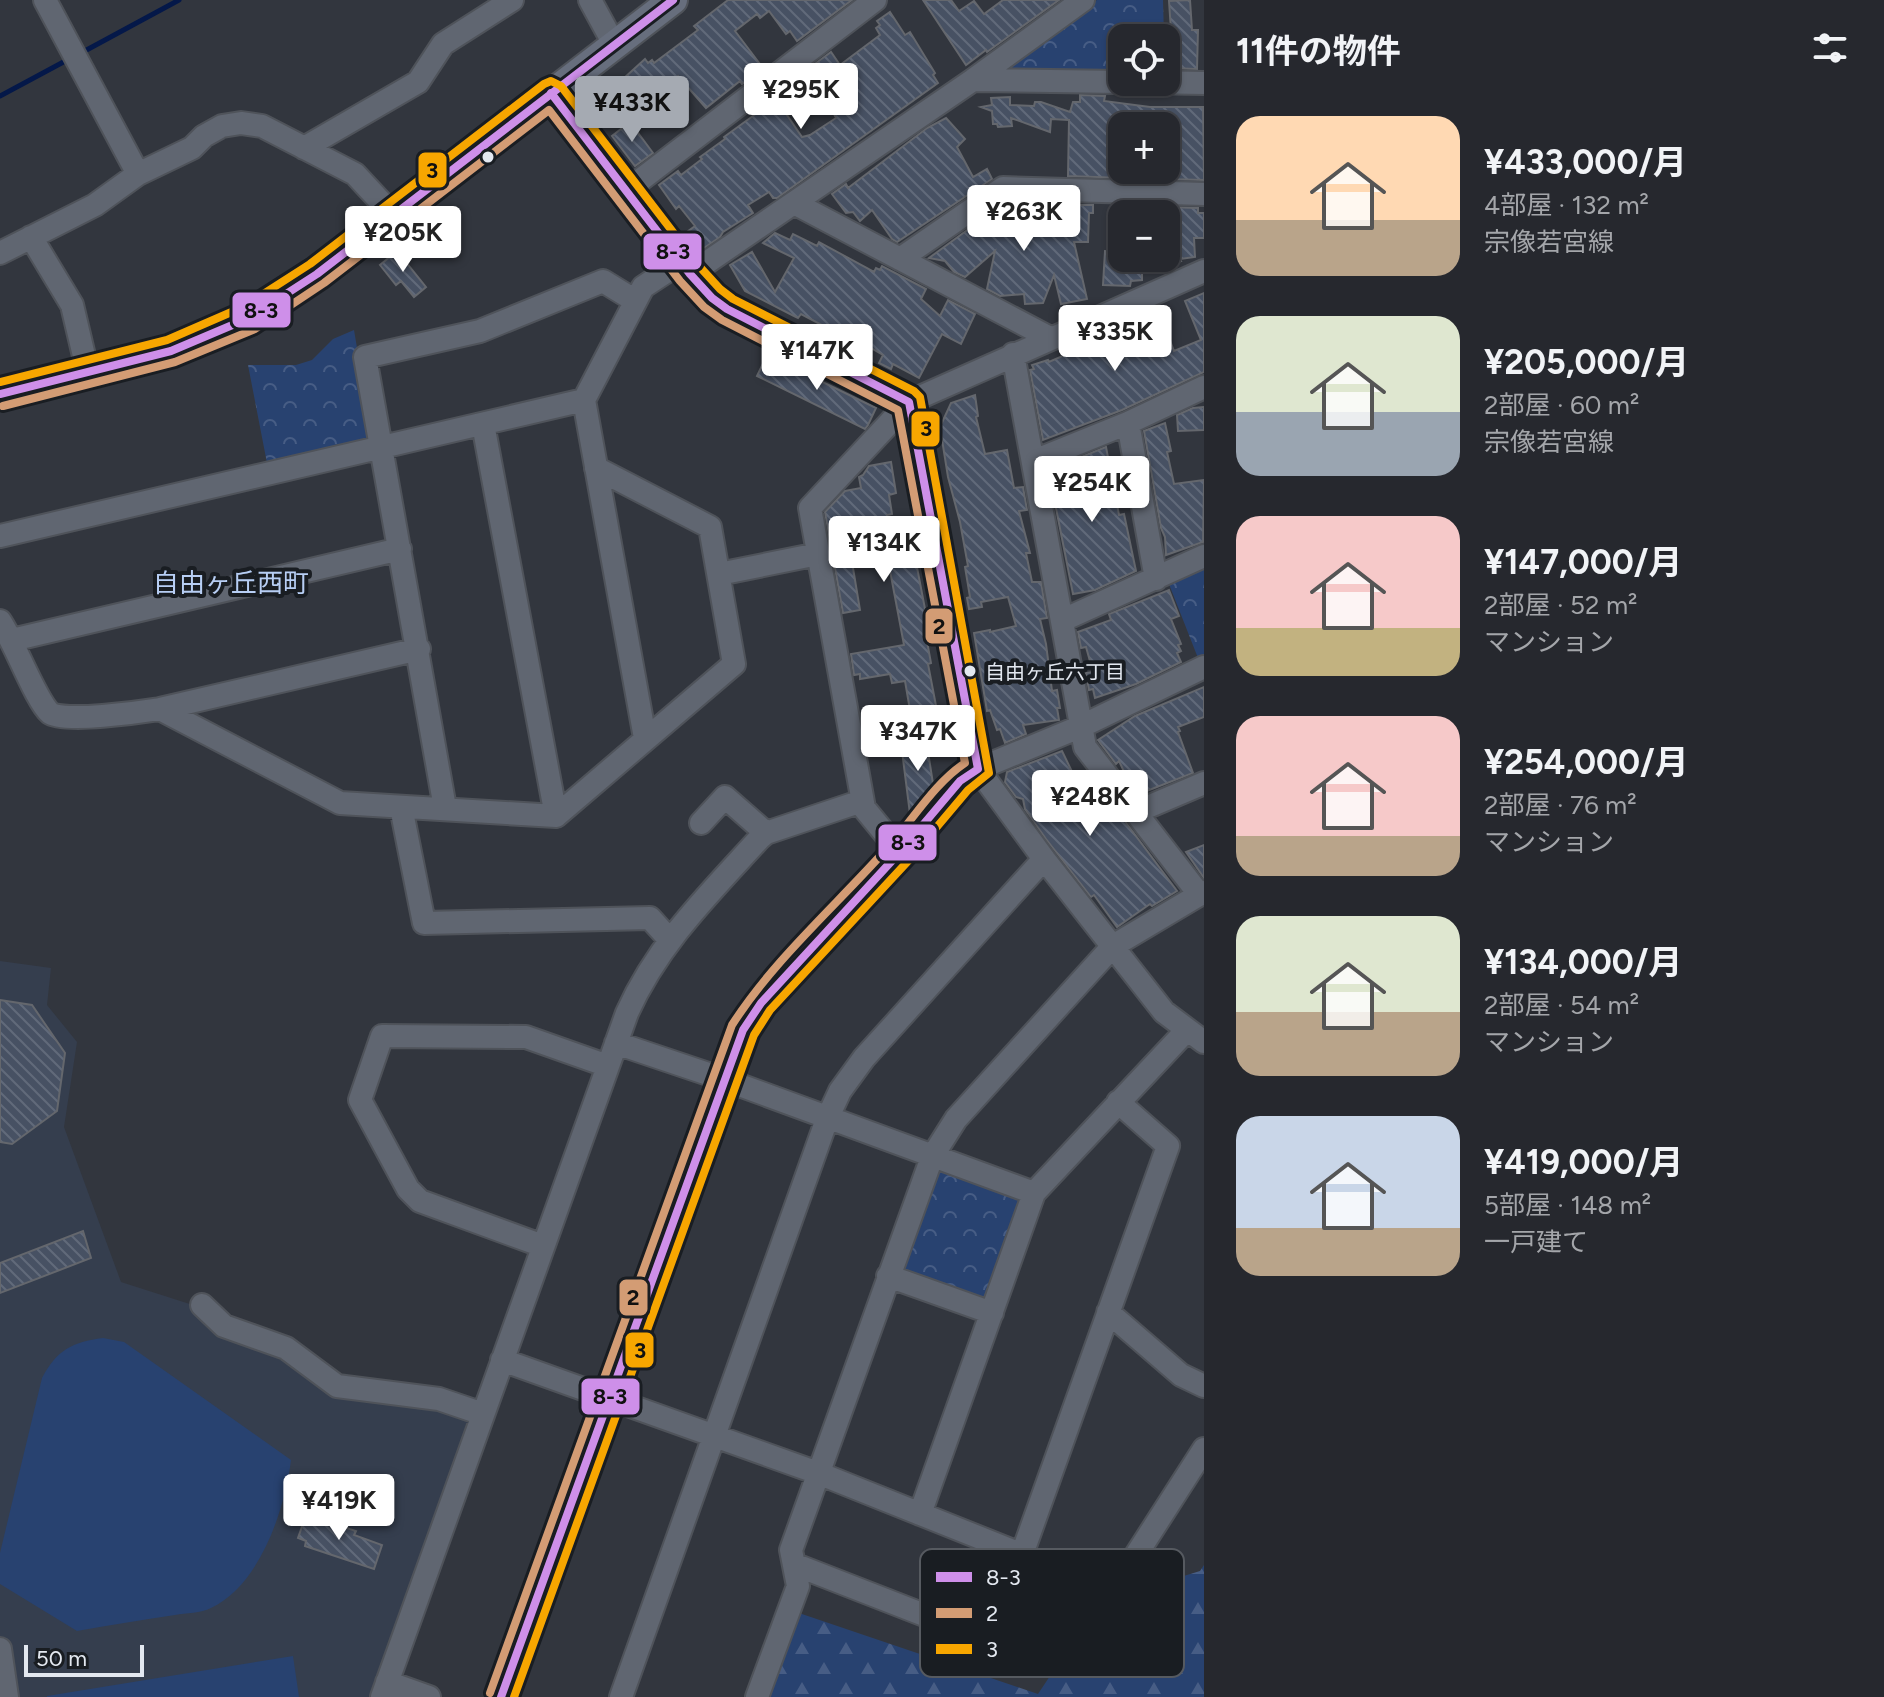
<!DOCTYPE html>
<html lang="ja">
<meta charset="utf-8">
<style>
body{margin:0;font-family:Figtree,"Noto Sans JP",sans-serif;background:#32343a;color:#f1f3f6;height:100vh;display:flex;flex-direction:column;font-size:30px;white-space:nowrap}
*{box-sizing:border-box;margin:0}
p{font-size:26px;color:#a4a6aa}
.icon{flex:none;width:44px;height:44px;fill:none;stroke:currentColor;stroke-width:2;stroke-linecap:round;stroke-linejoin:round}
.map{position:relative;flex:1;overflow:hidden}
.panel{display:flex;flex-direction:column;background:#26282e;width:680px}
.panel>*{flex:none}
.tools{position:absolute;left:1108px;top:24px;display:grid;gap:16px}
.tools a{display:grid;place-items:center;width:72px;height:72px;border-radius:16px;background:#26282e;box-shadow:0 2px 6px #0004,0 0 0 2px #42444a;font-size:40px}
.scale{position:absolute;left:24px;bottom:20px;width:120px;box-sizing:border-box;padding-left:8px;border:4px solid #e3e8f0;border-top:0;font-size:22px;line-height:28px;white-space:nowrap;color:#e3e8f0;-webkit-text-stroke:6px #191d22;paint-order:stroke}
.price{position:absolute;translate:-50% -68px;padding:0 18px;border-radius:8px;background:#fff;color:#222;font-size:26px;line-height:52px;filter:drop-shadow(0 2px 4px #0008)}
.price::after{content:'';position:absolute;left:50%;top:48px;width:24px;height:18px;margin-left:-12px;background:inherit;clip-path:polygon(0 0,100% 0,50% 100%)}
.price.on{background:#a5aab2;color:#111}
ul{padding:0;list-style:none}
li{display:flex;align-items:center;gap:24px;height:200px;padding:0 32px}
li span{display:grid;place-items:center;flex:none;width:224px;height:160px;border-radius:24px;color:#555}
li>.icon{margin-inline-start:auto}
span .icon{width:96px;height:96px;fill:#fffc;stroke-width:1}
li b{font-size:34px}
h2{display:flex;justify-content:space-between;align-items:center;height:96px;padding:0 32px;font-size:34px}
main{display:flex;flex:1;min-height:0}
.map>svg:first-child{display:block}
</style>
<main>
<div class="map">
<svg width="1204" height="1697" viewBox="0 0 1204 1697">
<defs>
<pattern id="forest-firs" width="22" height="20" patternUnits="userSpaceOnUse" patternTransform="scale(2)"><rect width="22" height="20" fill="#284270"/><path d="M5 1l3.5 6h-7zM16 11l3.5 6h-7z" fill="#475d85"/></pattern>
<pattern id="park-crowns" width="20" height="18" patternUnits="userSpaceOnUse" patternTransform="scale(2)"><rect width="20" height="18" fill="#284270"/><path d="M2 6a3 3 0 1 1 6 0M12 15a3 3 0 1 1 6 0" fill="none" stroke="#475d85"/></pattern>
<pattern id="building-back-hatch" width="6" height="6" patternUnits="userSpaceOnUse" patternTransform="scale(2)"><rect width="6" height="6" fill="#475163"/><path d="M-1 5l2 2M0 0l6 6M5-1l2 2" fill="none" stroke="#616a7a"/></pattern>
</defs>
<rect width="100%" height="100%" fill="#32363e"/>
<path fill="#353e4e" d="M0 961 51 968 47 1005 77 1042 64 1127 121 1282 196 1306 286 1354 336 1391 438 1404 472 1420 374 1697H0Z"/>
<path fill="#284270" d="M103 1338 124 1342 291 1460C285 1509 260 1585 211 1608 201 1613 186 1613 175 1615 142 1620 109 1625 77 1631L0 1584V1553L42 1378C57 1350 72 1342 103 1338Z
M293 1656 299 1697H47V1696Z"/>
<path fill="url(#forest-firs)" d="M1204 1565V1697H762L793 1611 1038 1694 1102 1598 1145 1608 1174 1579 1200 1571Z"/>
<path fill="url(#park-crowns)" d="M1097 0H1163L1164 38H1122V77L1006 74 1008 63Z
M354 330 372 438 267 463 248 365H296L312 360 333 339Z
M1204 564V656L1198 658 1167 579Z
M935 1167 1022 1196 988 1302 901 1275Z"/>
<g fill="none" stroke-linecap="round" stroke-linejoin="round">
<path stroke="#041849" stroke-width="5" d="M81 53 179 0
M0 96 69 59"/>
</g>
<path fill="url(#building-back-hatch)" stroke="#64676d" stroke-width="2" fill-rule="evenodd" d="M728 0H852L797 41 790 31 786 34 769 11 760 18 757 14 735 31 763 68 742 84 740 81 706 108 678 76 654 94 652 92 645 97 642 93 612 117 602 105 587 117 585 114 591 98 608 85 612 89 645 59 648 63 652 60 654 63 698 30 694 26Z
M923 0H951L959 11 974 1 984 14 1003 0H1059L987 52 986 50 966 65Z
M1190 0 1192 30H1198L1197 69 1168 68 1171 31 1169 1Z
M890 12 905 35 910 32 935 73 933 75 938 83 777 198H773L769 192 748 205 753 213 723 232 720 237 701 250 687 232 695 226 679 206 676 209 659 185 678 171 681 175 702 159 700 157 725 139 724 137 757 113 756 111 784 91 783 89 818 65 816 63 831 52 840 65 880 35 876 28 880 25 877 21ZM828 89 841 110 834 114 836 118 810 135 802 137 787 115Z
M1080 95 1105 96 1104 101 1150 107H1203L1204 180 1166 179V126H1122L1123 178 1068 176 1069 120 1051 119 1050 132 1011 118 1012 126 998 127 997 124H993L992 111 981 107 992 105 991 98 1010 97V105L1034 106 1035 102H1041L1070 112 1073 102H1080Z
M946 118 965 139 957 147 973 177 987 169 992 179 897 242 892 239 872 210 860 221 853 212 846 213 832 194 846 184 848 188 927 128Z
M630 122 653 153 635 166 612 136Z
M1007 202 1044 203 1042 231 1067 234 1068 205H1093V213H1089L1088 242H1074L1087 299 1061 304 1054 275 1043 303 1025 304 1024 294 1000 296 987 289 995 251 965 277 954 272 945 261 929 258 981 220 982 223 1003 210 1001 206Z
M1117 205 1136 206V214H1117Z
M1166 207 1198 208V213H1204V238H1194L1195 257 1180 259 1181 261 1142 272V280L1131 281 1130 286 1103 285 1105 251 1122 252V258H1166Z
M775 233 790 240 793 234 817 246 819 242 874 272 876 268 880 270 882 266 926 289 921 299 940 316 948 300 975 314 961 344 942 334 919 378 893 364 891 369 879 363 883 355 855 339 854 342 801 314 798 318 794 316 745 291 730 265 752 252 775 292 794 258 763 243Z
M397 251 426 287 414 297 401 281 396 285 380 265Z
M1204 293V372L1122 410 1043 440 1030 370 1034 369 1032 365 1048 360 1049 362 1097 341 1098 347V341L1152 316 1153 320 1161 317 1174 351 1201 340 1185 301Z
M767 355 876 408 868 425 865 429 757 376Z
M975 395 978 416 976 417 985 454 1007 450 1014 488 1023 487 1027 510 1019 511 1030 553H1026L1032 582H1041L1047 618 1040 619 1046 644 1052 691 1057 690 1060 708H1057L1059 720 1023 725 1026 734 1005 743 1000 729 997 730 990 710 987 711 974 633 990 630V632L1016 626 1008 597 981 602 982 607 969 609 967 598 970 597 965 567 968 566 960 522 948 477 940 427 951 403Z
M1204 407V430L1178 431 1177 415 1193 408Z
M1165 423 1171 451 1167 452 1174 484 1204 480 1203 542 1166 555 1165 537 1161 528 1144 431Z
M1106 447 1119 515 1124 514 1136 571 1095 590 1073 594 1052 488 1059 487 1054 468Z
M891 462 896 493 889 495 892 514 887 515 892 540 911 536 930 635 926 636 931 663 928 664 937 711 911 716 905 681 892 683 890 674 860 679V674L854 675 851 654 904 645 885 544 850 550 860 610 843 613 825 512 845 491 861 488 859 477 863 475 869 466Z
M1169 590 1179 616 1171 619 1181 644 1178 645 1181 651 1177 653 1181 662 1136 684 1095 698 1093 689 1089 690 1086 673 1093 672 1086 647 1081 648 1078 632 1111 620 1109 614Z
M1204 687V717L1178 727 1180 731 1178 732 1193 773 1139 794 1127 778 1119 761 1116 764 1098 740 1135 716Z
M926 739 934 790 910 814 902 751 911 750 910 741Z
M1062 751 1077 782 1084 777 1110 812 1115 808 1177 891 1152 906 1150 904 1117 927 1094 895 1091 897 1046 839 1025 809 1023 799 1016 797 1005 782 1007 772Z
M1204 845V878L1186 852Z
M0 1000 32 1005 65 1053 57 1111 12 1144 0 1142Z
M83 1231 91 1258 0 1293V1263Z
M306 1515 356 1531 354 1535 382 1545 374 1569 305 1546 306 1541 298 1538Z"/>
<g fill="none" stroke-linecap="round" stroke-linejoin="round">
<defs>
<path id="minor" d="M45 0 138 174
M590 0 615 46
M973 80 1122 82
M1144 82 1204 83
M551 93 690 274 712 298 727 309 909 402 978 769 1044 859 1164 1012 1204 1042
M304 148 418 82 443 44 512 0
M626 191 875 0
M794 203 1050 338
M31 237 72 305 88 373
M0 253 95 205 138 174 192 148 204 136 222 126 241 123 262 126 355 174 394 216
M900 259 1003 188 1204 194
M690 274 973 80 1083 0
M1013 354 1085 747 1199 894
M1128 423 1156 579
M483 424 556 816
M1034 461 1128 423 1204 387
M0 536 584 400
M719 574 818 554
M1063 620 1204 556
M0 621C14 641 36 701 50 713 63 723 141 712 160 709L419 649
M12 640 400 549
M160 709 340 803 556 816 734 664 710 527 596 468
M645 738 584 400 643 287 681 262
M401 807 424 923 650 918 669 939
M445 808 365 357 480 331 603 281 634 300
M1136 812 1204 783
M701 823 725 797 766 833
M900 852 864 808 810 508 909 402 1204 271
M616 1043 723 1079 1034 1193
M543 1246 420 1201 408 1189 360 1100 382 1036 526 1037 608 1066
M888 1276 992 1313
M202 1305 224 1326 286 1348 337 1386 439 1399 483 1414
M1108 1312 1181 1375 1204 1386
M502 1360 818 1473 1113 1591 1204 1449
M920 1514 1034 1193 1186 1031
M796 1565 991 1641 1168 1146 1118 1102
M0 1649 7 1697
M387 1682 429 1697
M382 1697 627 1013C658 944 708 895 759 839L766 833 862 801
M501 1697 743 1030 761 1003 900 852 960 781 978 769 1082 726 1204 667
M621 1697 827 1119 840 1091 864 1058 1044 859
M757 1697 798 1586 791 1550 932 1157 956 1119 1113 946 1204 892"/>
<path id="major" d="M0 394 171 351 249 318 317 274 673 0"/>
</defs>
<use href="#minor" stroke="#4f535a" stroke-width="26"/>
<use href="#major" stroke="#4f535a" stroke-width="32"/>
<use href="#minor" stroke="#606671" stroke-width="22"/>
<use href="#major" stroke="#676e7d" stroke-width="28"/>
<defs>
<path id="bus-1" d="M0 394 171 351 249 318 317 274 673 0
M501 1697 743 1030 761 1003 900 852 960 781 978 769 909 402 727 309 712 298 690 274 551 93"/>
<path id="bus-2" d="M3 406 175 362 255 329 324 283 549 110 680 281 704 307 722 320 898 410 965 763C935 783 914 818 890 845 838 904 775 958 732 1025L490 1693"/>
<path id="bus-3" d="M0 382 167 340 243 307 310 264 544 84 551 81 561 86 699 266 720 289 733 299 914 391 920 397 989 773 968 790 909 860 770 1010 754 1035 514 1697"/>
</defs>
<use href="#bus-1" stroke="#191d22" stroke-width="14"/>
<use href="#bus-2" stroke="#191d22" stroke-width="14"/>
<use href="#bus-3" stroke="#191d22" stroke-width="14"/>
<use href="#bus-1" stroke="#ce8fe9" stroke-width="8"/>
<use href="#bus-2" stroke="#d39c74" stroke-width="8"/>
<use href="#bus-3" stroke="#f7a600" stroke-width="8"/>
</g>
<g fill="#e3e8f0" stroke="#191d22" stroke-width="3">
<circle cx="488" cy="157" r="7"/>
<circle cx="970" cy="671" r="7"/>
</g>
<g text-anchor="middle" stroke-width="8" stroke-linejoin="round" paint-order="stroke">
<g font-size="20" fill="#e3e8f0" stroke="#191d22" text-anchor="start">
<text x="985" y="679">自由ヶ丘六丁目</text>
</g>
<g font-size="26" fill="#b7cef4" stroke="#191d22">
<text x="231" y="592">自由ヶ丘西町</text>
</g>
</g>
<rect x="920" y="1549" width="264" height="128" rx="12" fill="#191d22" stroke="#565a60" stroke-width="2"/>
<rect x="936" y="1572" width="36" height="10" fill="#ce8fe9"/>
<rect x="936" y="1608" width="36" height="10" fill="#d39c74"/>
<rect x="936" y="1644" width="36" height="10" fill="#f7a600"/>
<g font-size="22" fill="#e3e8f0">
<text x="986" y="1585">8-3</text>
<text x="986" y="1621">2</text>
<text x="986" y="1657">3</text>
</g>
<g stroke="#191d22" stroke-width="3">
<rect x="417" y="151" width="31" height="38" rx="8" fill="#f7a600"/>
<rect x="642" y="232" width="61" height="39" rx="8" fill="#ce8fe9"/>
<rect x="231" y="291" width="61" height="38" rx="8" fill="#ce8fe9"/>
<rect x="910" y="410" width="31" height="38" rx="8" fill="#f7a600"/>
<rect x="924" y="607" width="30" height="38" rx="8" fill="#d39c74"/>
<rect x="877" y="823" width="61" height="39" rx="8" fill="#ce8fe9"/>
<rect x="618" y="1278" width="31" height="39" rx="8" fill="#d39c74"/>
<rect x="624" y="1331" width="31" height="38" rx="8" fill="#f7a600"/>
<rect x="580" y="1377" width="61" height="39" rx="8" fill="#ce8fe9"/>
</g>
<g font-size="22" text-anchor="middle" font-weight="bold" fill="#111">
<text x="432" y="178">3</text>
<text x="673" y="259">8-3</text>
<text x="261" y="318">8-3</text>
<text x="926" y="436">3</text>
<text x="939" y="634">2</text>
<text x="908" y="850">8-3</text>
<text x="633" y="1305">2</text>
<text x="640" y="1358">3</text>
<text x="610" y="1404">8-3</text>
</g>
</svg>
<div class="tools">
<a><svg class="icon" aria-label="locate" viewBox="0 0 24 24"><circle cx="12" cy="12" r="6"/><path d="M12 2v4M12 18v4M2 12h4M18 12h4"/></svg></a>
<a>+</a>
<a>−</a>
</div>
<div class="scale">50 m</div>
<b class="price" style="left:801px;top:131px">¥295K</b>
<b class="price on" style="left:632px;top:144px">¥433K</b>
<b class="price" style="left:1024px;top:253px">¥263K</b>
<b class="price" style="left:403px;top:274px">¥205K</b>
<b class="price" style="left:1115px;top:373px">¥335K</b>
<b class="price" style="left:817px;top:392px">¥147K</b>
<b class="price" style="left:1092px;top:524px">¥254K</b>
<b class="price" style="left:884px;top:584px">¥134K</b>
<b class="price" style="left:918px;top:773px">¥347K</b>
<b class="price" style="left:1090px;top:838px">¥248K</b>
<b class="price" style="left:339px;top:1542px">¥419K</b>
</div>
<section class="panel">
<h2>11件の物件<svg class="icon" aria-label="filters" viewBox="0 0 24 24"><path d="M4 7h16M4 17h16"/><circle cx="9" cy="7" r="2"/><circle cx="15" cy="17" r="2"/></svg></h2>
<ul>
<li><span style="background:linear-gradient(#ffd9b3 65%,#b9a48a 0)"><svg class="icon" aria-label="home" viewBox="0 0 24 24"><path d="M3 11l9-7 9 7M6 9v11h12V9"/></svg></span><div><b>¥433,000/月</b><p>4部屋 · 132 m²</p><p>宗像若宮線</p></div></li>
<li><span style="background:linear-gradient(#dfe7d0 60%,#9aa5b1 0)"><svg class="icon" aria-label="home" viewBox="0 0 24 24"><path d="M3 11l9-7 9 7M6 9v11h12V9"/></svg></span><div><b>¥205,000/月</b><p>2部屋 · 60 m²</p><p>宗像若宮線</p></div></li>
<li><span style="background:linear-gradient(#f6c9c9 70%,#c2b280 0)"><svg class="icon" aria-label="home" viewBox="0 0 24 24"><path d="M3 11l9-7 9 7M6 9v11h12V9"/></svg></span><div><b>¥147,000/月</b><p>2部屋 · 52 m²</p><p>マンション</p></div></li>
<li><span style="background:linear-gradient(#f6c9c9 75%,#b9a48a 0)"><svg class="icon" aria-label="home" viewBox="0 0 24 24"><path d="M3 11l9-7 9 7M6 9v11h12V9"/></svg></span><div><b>¥254,000/月</b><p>2部屋 · 76 m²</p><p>マンション</p></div></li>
<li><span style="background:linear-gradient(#dfe7d0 60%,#b9a48a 0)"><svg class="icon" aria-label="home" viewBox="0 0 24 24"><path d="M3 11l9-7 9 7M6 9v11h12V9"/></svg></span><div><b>¥134,000/月</b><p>2部屋 · 54 m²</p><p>マンション</p></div></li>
<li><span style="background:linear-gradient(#c9d6e8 70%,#b9a48a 0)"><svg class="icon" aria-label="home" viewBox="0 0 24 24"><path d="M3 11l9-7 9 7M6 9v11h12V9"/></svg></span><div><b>¥419,000/月</b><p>5部屋 · 148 m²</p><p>一戸建て</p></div></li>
</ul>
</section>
</main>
